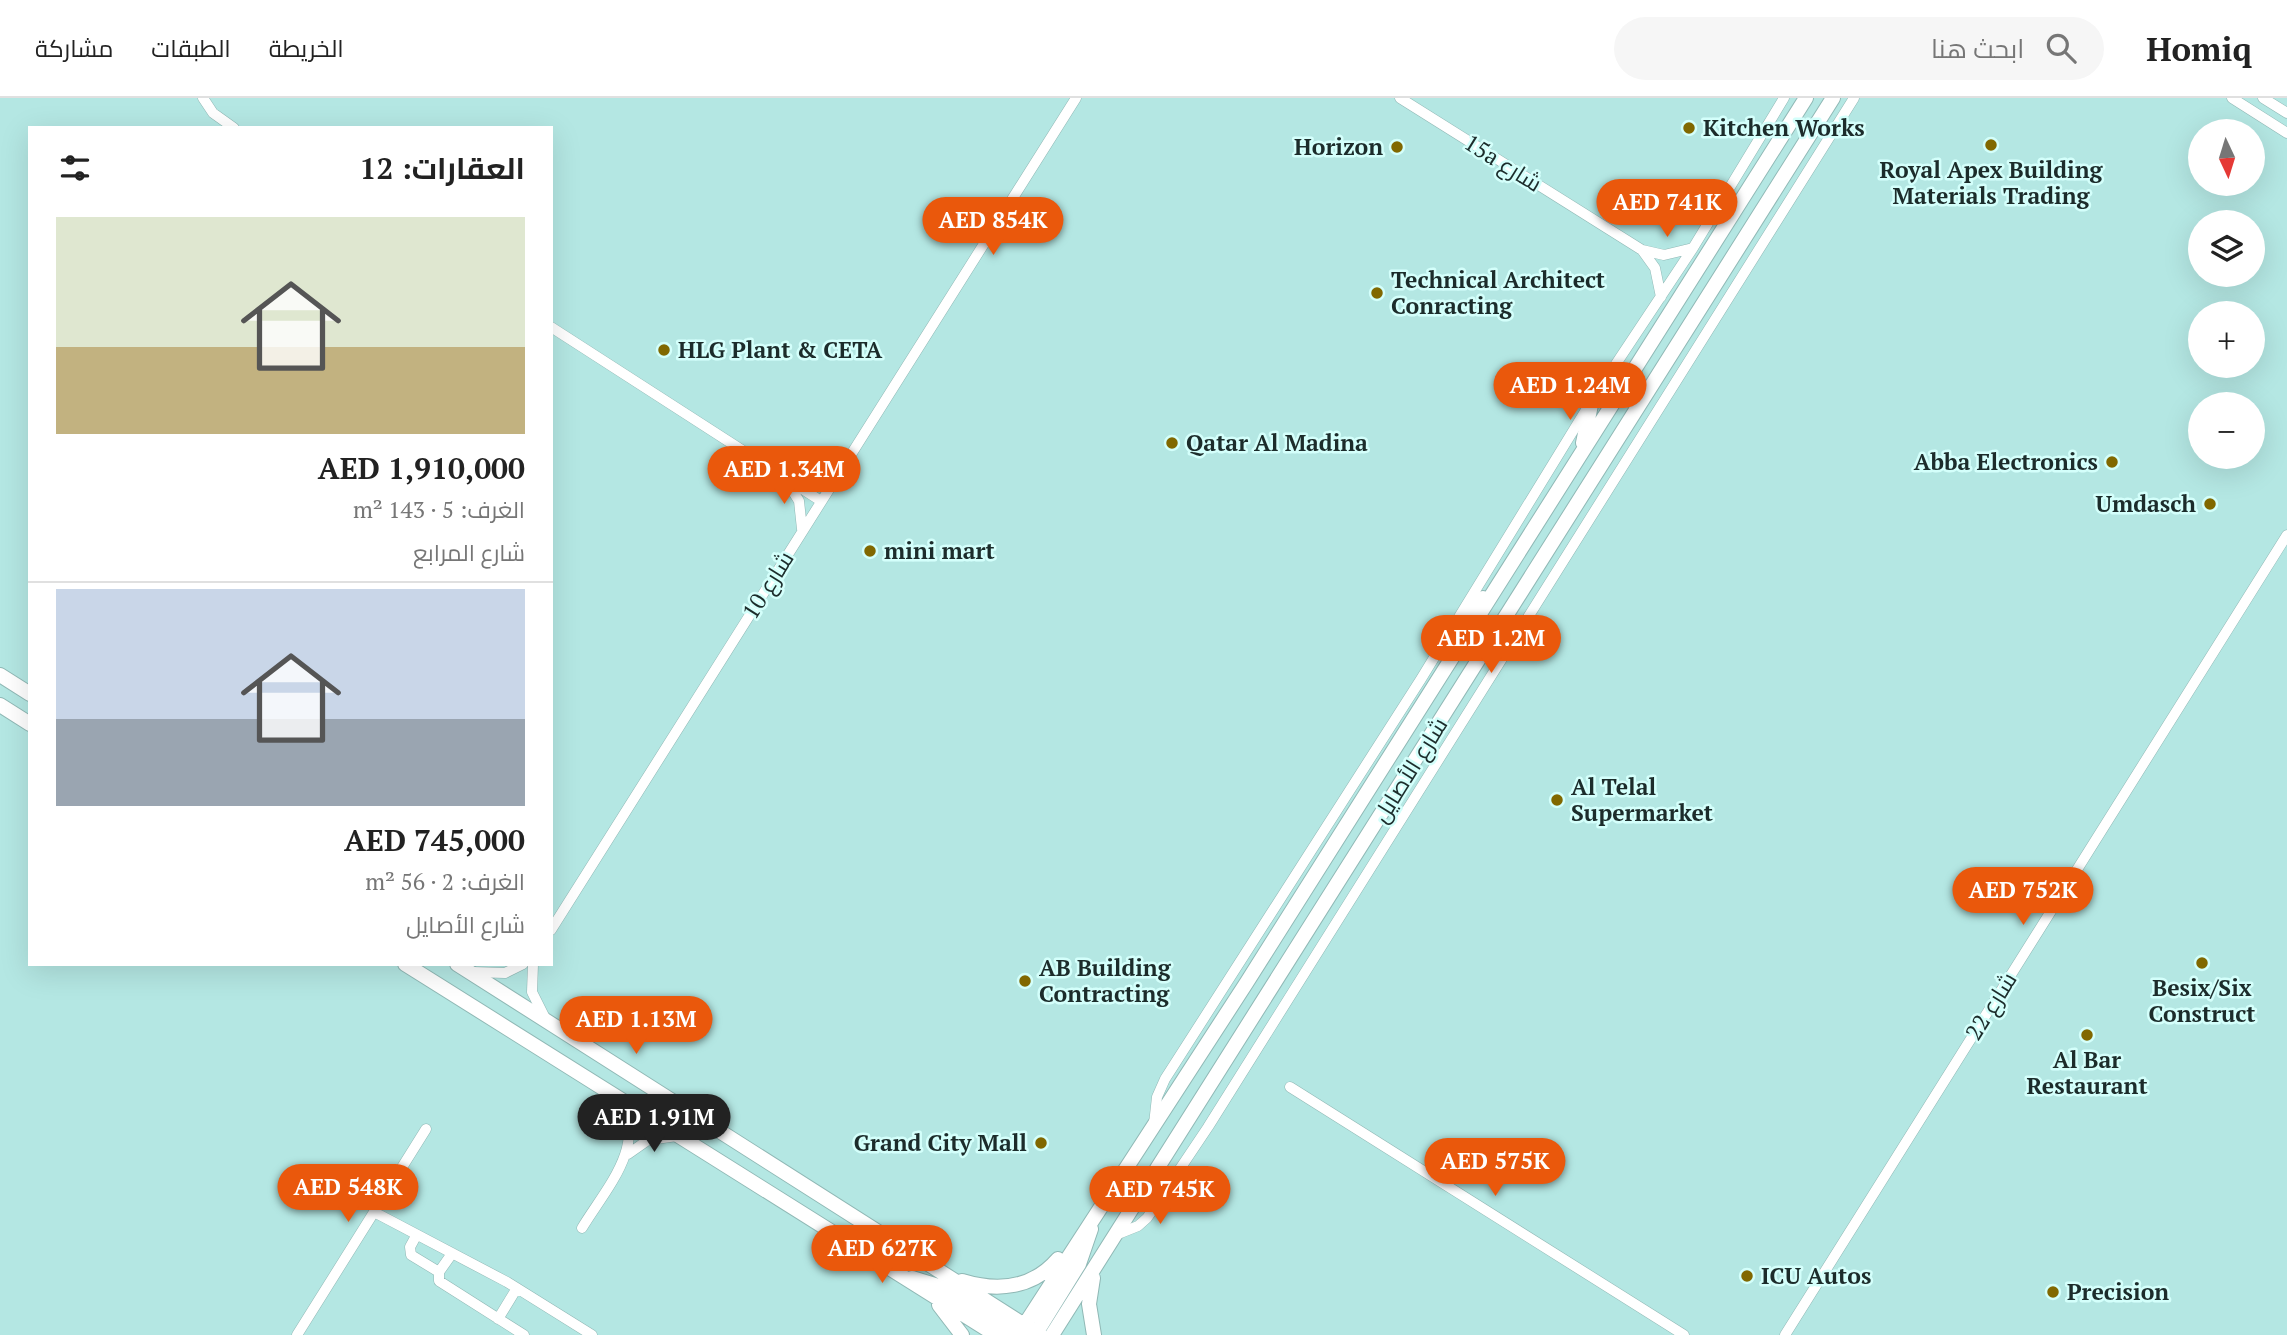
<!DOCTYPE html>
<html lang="ar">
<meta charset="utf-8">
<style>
body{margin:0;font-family:"PT Serif",Cairo,serif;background:#f6f6f6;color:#222;direction:rtl;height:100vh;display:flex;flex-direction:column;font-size:26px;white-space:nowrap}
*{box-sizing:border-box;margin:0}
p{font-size:23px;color:#767676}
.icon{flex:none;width:38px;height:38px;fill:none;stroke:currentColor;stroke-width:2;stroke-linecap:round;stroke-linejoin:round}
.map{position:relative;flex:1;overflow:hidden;direction:ltr}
.panel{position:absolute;left:28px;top:28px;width:525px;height:840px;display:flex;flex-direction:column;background:#fff;border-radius:0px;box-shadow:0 7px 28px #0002;direction:rtl}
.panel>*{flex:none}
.needle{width:46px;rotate:176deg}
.tools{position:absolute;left:2188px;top:21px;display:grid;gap:14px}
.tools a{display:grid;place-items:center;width:77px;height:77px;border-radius:50%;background:#fff;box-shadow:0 7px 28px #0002;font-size:35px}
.price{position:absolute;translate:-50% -60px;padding:0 16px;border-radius:24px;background:#ea580c;color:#fff;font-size:23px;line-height:46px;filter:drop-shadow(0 2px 4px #0008)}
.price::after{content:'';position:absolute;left:50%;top:42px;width:21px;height:16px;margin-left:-10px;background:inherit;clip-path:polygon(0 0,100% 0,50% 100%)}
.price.active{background:#222;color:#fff}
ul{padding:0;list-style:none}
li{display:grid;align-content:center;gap:14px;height:371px;padding:0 28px}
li+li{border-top:2px solid #e0e0e0}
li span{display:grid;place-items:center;height:217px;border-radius:0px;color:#555}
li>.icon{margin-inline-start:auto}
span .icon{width:126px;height:126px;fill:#fffc;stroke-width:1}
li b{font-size:30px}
h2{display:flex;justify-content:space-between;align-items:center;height:84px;padding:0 28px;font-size:30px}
header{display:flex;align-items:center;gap:42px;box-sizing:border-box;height:98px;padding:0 35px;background:#fff;border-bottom:2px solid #e0e0e0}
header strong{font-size:33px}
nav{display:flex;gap:38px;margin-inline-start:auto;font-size:24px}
.search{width:490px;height:63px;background:#f6f6f6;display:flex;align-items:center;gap:18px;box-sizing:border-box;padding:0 24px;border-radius:38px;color:#767676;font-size:26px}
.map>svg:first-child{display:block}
</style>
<header>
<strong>Homiq</strong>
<div class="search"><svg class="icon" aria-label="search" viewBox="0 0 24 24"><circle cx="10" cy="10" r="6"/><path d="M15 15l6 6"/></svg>ابحث هنا</div>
<nav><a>الخريطة</a><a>الطبقات</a><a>مشاركة</a></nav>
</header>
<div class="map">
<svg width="2287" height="1237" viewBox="0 0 2287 1237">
<rect width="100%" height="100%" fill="#c7f1ee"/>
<path fill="#b4e7e3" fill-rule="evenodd" d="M0 0H2287V1237H0ZM30 30H551V866H30ZM2200 33H2252V86H2200ZM2200 124H2252V177H2200ZM2200 215H2252V268H2200ZM2200 306H2252V359H2200Z"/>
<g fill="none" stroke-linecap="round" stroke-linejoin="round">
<defs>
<path id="street" d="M203 0 213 15 234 30
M1400 0 1642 152 1664 157 1693 150
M2232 0 2287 35
M2263 0 2287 15
M1642 152 1655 170 1661 199
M551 229 821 403
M789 380 818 383 839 375
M787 384 799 403 802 431
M551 832 1076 0
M533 866 532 894 544 918
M473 874 505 875 523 866
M1290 989 1684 1237
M1154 1026 1157 999 1165 981 1421 581 1592 302 1693 150 1784 0
M628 1056 648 1042 677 1038
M374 1114 507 1184 592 1237
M582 1130C604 1093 650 1045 618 1003
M1118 1136 1138 1128 1147 1120 1208 1029 1854 0
M416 1138 410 1149 411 1157 439 1174
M451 1157 439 1174V1183L524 1237
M498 1221 517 1190
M297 1237 426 1031
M1785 1237 2287 437"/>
<path id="secondary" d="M1583 345 1592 302
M1451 532 1483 500
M0 577 30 596
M0 607 30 626
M405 866 996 1237
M457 866 1040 1237
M912 1180 938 1188 1014 1237
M1093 1180 1089 1206 1094 1237
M962 1183C998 1194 1033 1190 1058 1161
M939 1207 962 1237
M1018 1237 1247 884 1806 0
M1035 1237 1079 1166 1091 1131
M1052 1237 1833 0"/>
</defs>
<use href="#street" stroke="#90b8b5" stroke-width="11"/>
<use href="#secondary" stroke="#90b8b5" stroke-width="16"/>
<use href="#street" stroke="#fff" stroke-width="10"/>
<use href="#secondary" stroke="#fff" stroke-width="14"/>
</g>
<g fill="#816800" stroke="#d4fffb" stroke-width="2.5">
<circle cx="1689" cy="30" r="7"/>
<circle cx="1991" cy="47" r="7"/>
<circle cx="1397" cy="49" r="7"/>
<circle cx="1377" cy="195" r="7"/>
<circle cx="664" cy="252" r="7"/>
<circle cx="1172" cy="345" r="7"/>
<circle cx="2112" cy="364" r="7"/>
<circle cx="2210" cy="406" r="7"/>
<circle cx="870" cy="453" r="7"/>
<circle cx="1557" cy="702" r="7"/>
<circle cx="2202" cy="865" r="7"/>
<circle cx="1025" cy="883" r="7"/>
<circle cx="2087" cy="937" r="7"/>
<circle cx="1041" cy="1045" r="7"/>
<circle cx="1747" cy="1178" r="7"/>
<circle cx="2053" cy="1194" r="7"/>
</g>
<g text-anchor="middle" stroke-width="5" stroke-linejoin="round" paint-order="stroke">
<g font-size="23" font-weight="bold" fill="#1c2c2b" stroke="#d4fffb" text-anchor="start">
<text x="1703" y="38">Kitchen Works</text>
<text x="1383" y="57" text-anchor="end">Horizon</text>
<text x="1991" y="80" text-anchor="middle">Royal Apex Building<tspan x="1991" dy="26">Materials Trading</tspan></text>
<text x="1391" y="190">Technical Architect<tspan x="1391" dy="26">Conracting</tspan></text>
<text x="678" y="260">HLG Plant &amp; CETA</text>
<text x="1186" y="353">Qatar Al Madina</text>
<text x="2098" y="372" text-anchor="end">Abba Electronics</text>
<text x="2196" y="414" text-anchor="end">Umdasch</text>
<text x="884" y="461">mini mart</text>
<text x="1571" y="697">Al Telal<tspan x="1571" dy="26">Supermarket</tspan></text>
<text x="1039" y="878">AB Building<tspan x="1039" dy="26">Contracting</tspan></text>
<text x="2202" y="898" text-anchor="middle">Besix/Six<tspan x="2202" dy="26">Construct</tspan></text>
<text x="2087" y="970" text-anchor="middle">Al Bar<tspan x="2087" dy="26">Restaurant</tspan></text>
<text x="1027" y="1053" text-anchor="end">Grand City Mall</text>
<text x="1761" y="1186">ICU Autos</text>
<text x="2067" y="1202">Precision</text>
</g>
<g font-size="23" fill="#1c2c2b" stroke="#d4fffb">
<text transform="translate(1503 65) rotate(32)" y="8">15a شارع</text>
<text transform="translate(768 487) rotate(-58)" y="8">شارع 10</text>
<text transform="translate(1410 672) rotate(-58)" y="8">شارع الأصايل</text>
<text transform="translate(1991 908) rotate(-58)" y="8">شارع 22</text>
</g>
</g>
</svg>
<div class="tools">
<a><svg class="needle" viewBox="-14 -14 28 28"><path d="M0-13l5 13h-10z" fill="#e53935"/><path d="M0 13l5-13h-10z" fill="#767676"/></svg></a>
<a><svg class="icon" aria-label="layers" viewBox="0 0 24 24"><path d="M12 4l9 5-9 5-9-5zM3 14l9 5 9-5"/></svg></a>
<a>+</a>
<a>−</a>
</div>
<b class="price" style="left:1667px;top:141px">AED 741K</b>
<b class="price" style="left:993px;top:159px">AED 854K</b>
<b class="price" style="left:1570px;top:324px">AED 1.24M</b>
<b class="price" style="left:784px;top:408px">AED 1.34M</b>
<b class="price" style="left:1491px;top:577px">AED 1.2M</b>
<b class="price" style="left:2023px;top:829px">AED 752K</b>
<b class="price" style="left:636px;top:958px">AED 1.13M</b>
<b class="price active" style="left:654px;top:1056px">AED 1.91M</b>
<b class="price" style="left:1495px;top:1100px">AED 575K</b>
<b class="price" style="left:348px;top:1126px">AED 548K</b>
<b class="price" style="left:1160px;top:1128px">AED 745K</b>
<b class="price" style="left:882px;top:1187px">AED 627K</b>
<section class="panel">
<h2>العقارات: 12<svg class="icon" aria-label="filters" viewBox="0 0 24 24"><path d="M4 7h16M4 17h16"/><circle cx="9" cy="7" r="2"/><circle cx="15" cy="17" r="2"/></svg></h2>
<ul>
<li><span style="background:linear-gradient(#dfe7d0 60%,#c2b280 0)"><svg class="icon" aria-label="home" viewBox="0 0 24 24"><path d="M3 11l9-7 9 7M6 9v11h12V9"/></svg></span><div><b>AED 1,910,000</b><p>الغرف: 5 · 143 m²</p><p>شارع المرابع</p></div></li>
<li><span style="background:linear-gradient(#c9d6e8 60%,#9aa5b1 0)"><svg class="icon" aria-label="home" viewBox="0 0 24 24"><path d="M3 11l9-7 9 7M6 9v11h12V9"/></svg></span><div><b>AED 745,000</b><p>الغرف: 2 · 56 m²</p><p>شارع الأصايل</p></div></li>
</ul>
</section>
</div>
